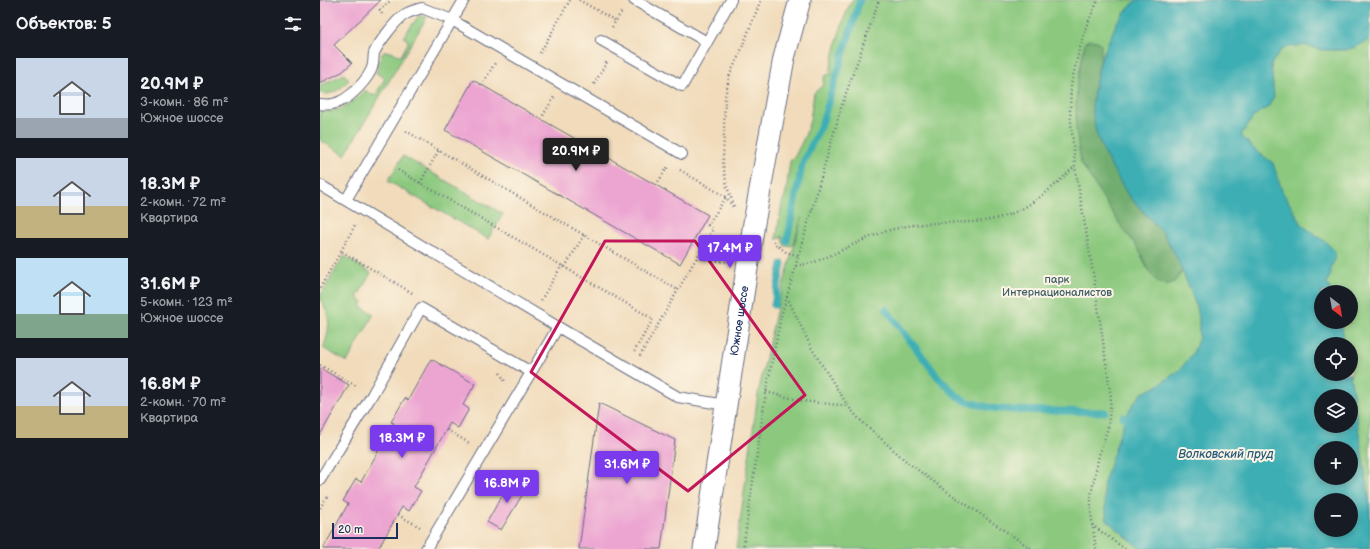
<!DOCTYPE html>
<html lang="ru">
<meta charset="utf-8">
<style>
body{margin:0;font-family:"Balsamiq Sans",sans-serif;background:#242831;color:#f1f3f6;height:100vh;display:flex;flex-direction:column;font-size:15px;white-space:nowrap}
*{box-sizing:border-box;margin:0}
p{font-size:13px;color:#9ea1a6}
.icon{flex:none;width:22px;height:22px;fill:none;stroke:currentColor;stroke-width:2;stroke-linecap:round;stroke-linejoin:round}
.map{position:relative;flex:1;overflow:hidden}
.drawer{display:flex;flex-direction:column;background:#171b24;width:320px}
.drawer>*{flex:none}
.needle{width:26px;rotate:149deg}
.controls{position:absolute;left:994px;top:285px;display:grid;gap:8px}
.controls a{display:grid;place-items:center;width:44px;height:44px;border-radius:50%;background:#171b24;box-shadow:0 2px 6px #0003;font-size:20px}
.scale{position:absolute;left:12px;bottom:10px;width:66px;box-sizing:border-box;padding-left:4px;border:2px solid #1b2f5e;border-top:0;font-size:11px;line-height:14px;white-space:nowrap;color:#1b2f5e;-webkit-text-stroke:3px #fcf5e5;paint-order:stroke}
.price{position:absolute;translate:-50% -34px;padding:0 9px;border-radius:4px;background:#7c3aed;color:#fff;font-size:13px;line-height:26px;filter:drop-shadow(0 1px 2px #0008)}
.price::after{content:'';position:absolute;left:50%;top:24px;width:12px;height:9px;margin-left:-6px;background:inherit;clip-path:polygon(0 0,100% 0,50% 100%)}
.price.active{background:#222;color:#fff}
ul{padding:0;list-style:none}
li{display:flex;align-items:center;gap:12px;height:100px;padding:0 16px}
li span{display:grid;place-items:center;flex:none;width:112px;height:80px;border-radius:0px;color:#555}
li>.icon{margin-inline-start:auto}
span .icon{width:48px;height:48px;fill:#fffc;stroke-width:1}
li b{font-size:17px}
h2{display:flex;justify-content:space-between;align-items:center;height:48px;padding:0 16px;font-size:17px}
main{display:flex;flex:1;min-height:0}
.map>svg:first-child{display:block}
</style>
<main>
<section class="drawer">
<h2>Объектов: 5<svg class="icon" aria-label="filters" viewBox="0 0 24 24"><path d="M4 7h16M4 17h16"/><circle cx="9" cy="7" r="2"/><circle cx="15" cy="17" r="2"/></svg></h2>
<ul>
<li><span style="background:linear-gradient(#c9d6e8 75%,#9aa5b1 0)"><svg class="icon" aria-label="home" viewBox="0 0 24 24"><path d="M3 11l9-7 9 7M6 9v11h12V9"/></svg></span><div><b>20.9M ₽</b><p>3-комн. · 86 m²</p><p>Южное шоссе</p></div></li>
<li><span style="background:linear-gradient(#c9d6e8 60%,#c2b280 0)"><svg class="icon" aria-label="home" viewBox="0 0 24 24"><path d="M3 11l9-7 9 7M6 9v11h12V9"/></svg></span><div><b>18.3M ₽</b><p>2-комн. · 72 m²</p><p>Квартира</p></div></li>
<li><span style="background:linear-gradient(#bfe0f5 70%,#7fa58c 0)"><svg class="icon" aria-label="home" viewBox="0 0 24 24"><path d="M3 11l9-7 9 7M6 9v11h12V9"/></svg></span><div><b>31.6M ₽</b><p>5-комн. · 123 m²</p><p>Южное шоссе</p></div></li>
<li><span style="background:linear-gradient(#c9d6e8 60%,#c2b280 0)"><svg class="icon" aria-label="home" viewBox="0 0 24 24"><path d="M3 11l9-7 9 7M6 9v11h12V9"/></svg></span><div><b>16.8M ₽</b><p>2-комн. · 70 m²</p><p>Квартира</p></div></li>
</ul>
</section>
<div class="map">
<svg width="1050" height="549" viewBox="0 0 1050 549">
<rect width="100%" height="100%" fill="#fcf5e5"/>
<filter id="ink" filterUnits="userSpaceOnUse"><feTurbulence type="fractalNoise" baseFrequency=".025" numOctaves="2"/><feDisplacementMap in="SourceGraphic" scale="8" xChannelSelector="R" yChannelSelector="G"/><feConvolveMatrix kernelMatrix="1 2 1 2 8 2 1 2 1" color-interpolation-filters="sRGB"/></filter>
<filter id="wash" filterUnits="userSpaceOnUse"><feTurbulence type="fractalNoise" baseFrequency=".012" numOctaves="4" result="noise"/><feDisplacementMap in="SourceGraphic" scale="16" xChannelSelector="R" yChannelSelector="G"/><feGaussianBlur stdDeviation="0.9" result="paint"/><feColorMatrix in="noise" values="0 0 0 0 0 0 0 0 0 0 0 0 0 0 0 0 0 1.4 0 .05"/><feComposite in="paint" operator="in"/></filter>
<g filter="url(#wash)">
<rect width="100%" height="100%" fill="#f1dbbb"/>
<path fill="#8cc97f" stroke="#547c6e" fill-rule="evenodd" d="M532 0H1050V549H416L438 394 455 316 482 217 473 245C463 248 464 246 462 237L461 236 459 239H456L462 203 466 193 470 161 475 156 485 136 490 120 494 93 503 85 504 77 508 74 512 75 510 70C516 46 521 21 532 0ZM1001 292H1031V322H1001ZM1001 344H1031V374H1001ZM1001 396H1031V426H1001ZM1001 448H1031V478H1001ZM1001 500H1031V530H1001Z
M100 16 107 17 25 155 0 140V111C20 113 31 104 44 90L55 96 65 78 56 73C63 55 57 45 81 56L88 43 87 42 88 40 83 37 97 18Z
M24 74 29 80C21 88 12 97 0 93V84L1 85Z
M83 156 183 214 168 239 68 181Z
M24 256 51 273 37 298 43 302 41 307 54 314 27 362 3 348C8 337 11 322 6 310 4 305 0 301 0 296Z"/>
<path fill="#71ad6e" stroke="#466e66" d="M770 40 777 41 781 45V59L774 90 808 195 843 233 856 256 863 271 854 282 846 285 837 281 828 270 818 248 801 226 761 163 756 130V114L757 85 765 42Z"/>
<path fill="#3daeb4" stroke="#2c6e89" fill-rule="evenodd" d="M816 0H1050V39L1038 46 1026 50H1003L983 45 963 48 951 64 954 97 948 107 934 116 921 135 935 150 953 163 962 191 983 226 1006 242 1015 252V260L1011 267V274L1007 282 1011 292H1001V322H1021L1025 344H1001V374H1030L1050 506V549H821L787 520 783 486 805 418 813 404 822 393 834 388 860 370 873 353 879 337V316L871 292 856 256 843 233 808 195 786 157 776 133 772 108 774 90 781 59 797 22ZM1001 396H1031V426H1001ZM1001 448H1031V478H1001ZM1001 500H1031V530H1001Z"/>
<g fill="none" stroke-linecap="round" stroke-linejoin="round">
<path stroke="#3daeb4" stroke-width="7" d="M467 241 482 165 502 123 540 0
M454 305 462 264
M566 309 618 377 638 397 648 402 671 408 692 410 785 412
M803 417 805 418"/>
</g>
<g id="blocks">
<path fill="#eca4d1" d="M0 0H61L14 45 32 63 22 72 0 83Z
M153 80 388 215 360 264 125 130Z
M111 359 155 384 143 405 149 409 138 428 130 423 94 487 101 491 89 511 82 507 58 549H3L28 504 23 501 36 479 41 482 74 423 71 422 85 398 88 400Z
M0 368 29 385 0 435Z
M279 403 355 440 341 549H259Z
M192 478 207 487 181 530 167 522Z"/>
</g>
</g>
<g filter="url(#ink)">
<use href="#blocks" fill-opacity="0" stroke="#666b7f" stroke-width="1"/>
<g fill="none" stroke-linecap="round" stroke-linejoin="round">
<defs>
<path id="service" d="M314 0 387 42
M281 40 362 86 411 0
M0 104C7 105 14 105 21 101 32 96 48 79 52 68 54 63 53 58 54 53 58 44 76 20 84 15 90 11 96 10 102 8L132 20 362 154
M0 185 238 327 358 397 406 405
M26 200 144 0
M0 480 52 395 101 308 211 372
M106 549 238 327"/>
<g id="minor">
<path id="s1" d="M384 549 434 223 464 58 480 0"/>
</g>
</defs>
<use href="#service" stroke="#666b7f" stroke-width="12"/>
<use href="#minor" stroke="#666b7f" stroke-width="23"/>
<path stroke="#666b7f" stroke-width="2.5" stroke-dasharray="1 3" stroke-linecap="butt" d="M259 0 296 21
M62 14 60 10 71 0
M292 27 302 11
M220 53 250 0
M274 84 287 62
M162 85 175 63
M221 119 234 97
M86 131 358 290
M78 170 333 319 314 352
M360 170 406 197 414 208
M100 183 119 150
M336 185 349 165
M414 206 407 187 403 164 405 96 410 74 419 55 441 0
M454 241V243L466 252 479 256
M21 251 35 225
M377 258 406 262
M476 266C483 264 490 264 497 261 525 250 548 235 578 228 602 222 626 223 651 222 698 220 723 197 755 166
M245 267 264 235
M0 288 21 251 94 294
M467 297 492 349 528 406 539 419 587 462 625 490 712 549
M221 300 242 265
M320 356 393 229 388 225 406 197
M0 365 38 387
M180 373 186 383
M446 392 483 401 528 406
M127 430 151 444
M0 508 8 495
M78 515 100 527
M772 525 805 549
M423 549 446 392 461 317 521 108 559 0
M776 549 771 513V495L779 455 788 428 791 397 774 279 755 166 750 110 751 85 759 51 766 27 778 0"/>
<use href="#service" stroke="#fff" stroke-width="10"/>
<use href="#minor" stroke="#fff" stroke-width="21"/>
</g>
</g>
<path fill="none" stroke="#c2185b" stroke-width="3" stroke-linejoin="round" d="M285 241H375L485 395 368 491 211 372Z"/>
<g text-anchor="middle" stroke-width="4" stroke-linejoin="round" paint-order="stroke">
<g font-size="11" fill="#3d5d68" stroke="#fcf5e5">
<text x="737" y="283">парк<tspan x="737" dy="13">Интернационалистов</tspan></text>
</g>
<g font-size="11" fill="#1b2f5e" stroke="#fcf5e5">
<text dy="4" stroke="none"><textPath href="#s1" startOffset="231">Южное шоссе</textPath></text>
</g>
<g font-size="12" font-style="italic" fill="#275b7c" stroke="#fcf5e5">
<text x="906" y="458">Волковский пруд</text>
</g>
</g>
</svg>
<div class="controls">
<a><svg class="needle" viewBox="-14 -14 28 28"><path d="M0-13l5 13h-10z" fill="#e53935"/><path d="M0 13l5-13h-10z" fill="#9ea1a6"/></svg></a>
<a><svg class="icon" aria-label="locate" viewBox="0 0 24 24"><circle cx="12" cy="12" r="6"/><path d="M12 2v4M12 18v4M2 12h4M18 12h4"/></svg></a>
<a><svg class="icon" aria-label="layers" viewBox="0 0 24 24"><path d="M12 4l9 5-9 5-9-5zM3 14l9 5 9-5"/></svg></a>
<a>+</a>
<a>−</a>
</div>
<div class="scale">20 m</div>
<b class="price active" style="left:256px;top:172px">20.9M ₽</b>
<b class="price" style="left:410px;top:269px">17.4M ₽</b>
<b class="price" style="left:82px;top:459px">18.3M ₽</b>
<b class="price" style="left:307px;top:485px">31.6M ₽</b>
<b class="price" style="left:187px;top:504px">16.8M ₽</b>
</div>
</main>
